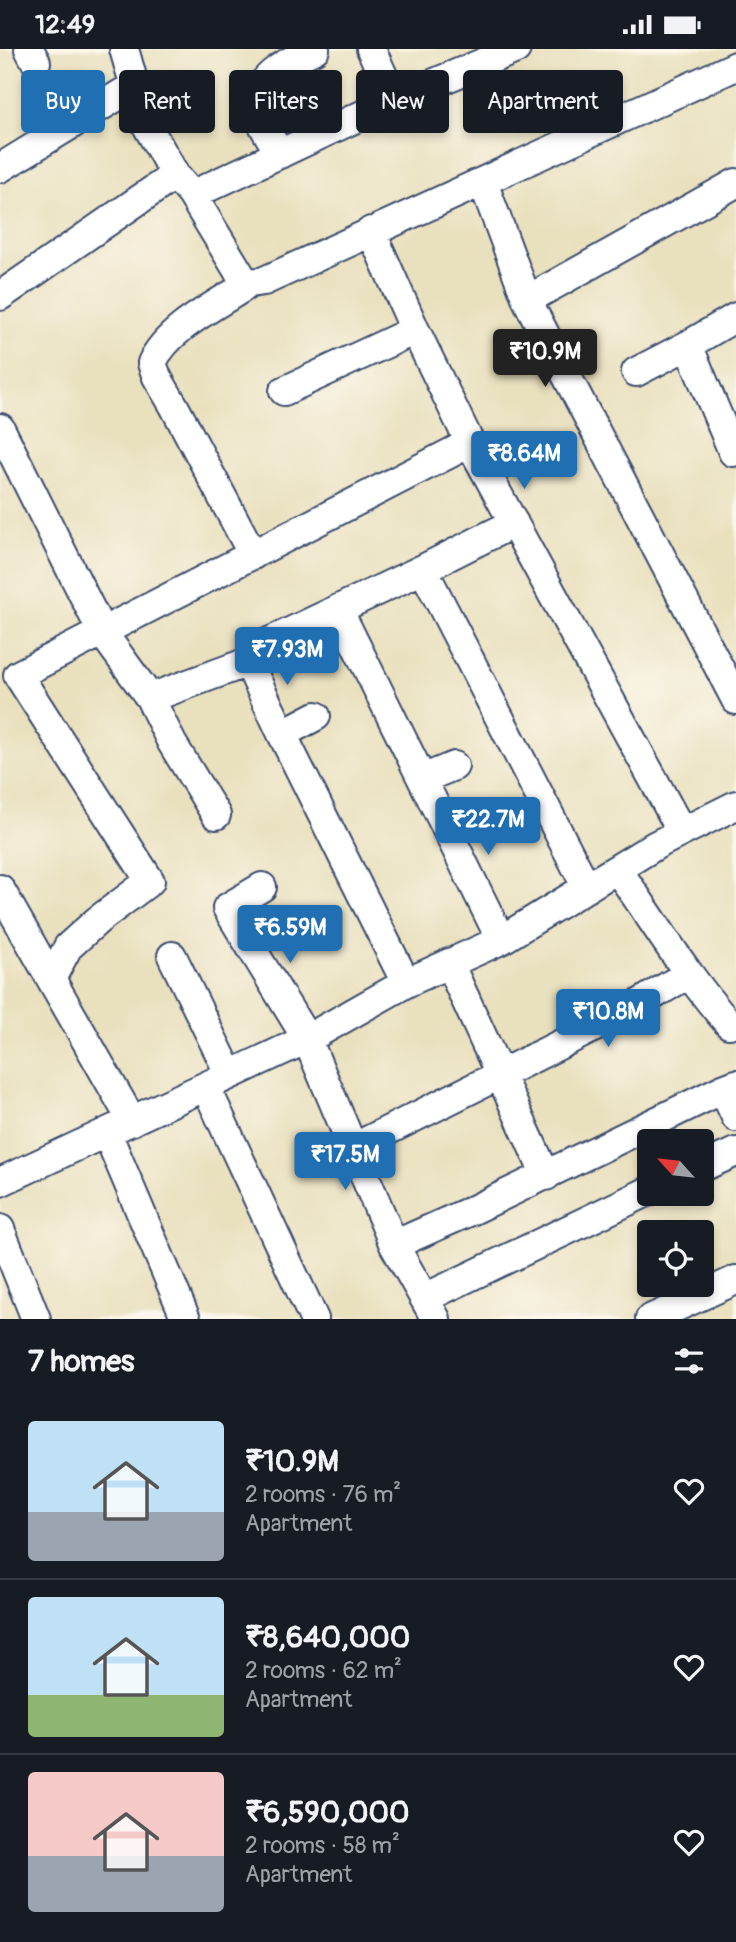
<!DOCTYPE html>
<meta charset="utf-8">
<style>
body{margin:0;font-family:Pangolin,sans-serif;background:#242831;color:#f1f3f6;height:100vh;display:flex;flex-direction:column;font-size:26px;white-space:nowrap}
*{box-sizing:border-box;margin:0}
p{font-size:23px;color:#9ea1a6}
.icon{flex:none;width:38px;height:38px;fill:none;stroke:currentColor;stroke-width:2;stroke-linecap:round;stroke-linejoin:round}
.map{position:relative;height:1270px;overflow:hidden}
.drawer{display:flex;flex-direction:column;background:#171b24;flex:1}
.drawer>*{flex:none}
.hud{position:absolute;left:21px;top:21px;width:695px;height:63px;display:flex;gap:14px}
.needle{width:46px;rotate:297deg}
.tools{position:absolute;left:637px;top:1080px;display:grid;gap:14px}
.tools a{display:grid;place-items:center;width:77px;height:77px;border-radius:7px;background:#171b24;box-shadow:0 4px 10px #0003;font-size:35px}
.price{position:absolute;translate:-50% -60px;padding:0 16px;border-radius:7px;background:#1f6fb2;color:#fff;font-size:23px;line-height:46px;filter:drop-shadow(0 2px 4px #0008)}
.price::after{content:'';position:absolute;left:50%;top:42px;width:21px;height:16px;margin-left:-10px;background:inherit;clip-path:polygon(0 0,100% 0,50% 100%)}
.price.selected{background:#222;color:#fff}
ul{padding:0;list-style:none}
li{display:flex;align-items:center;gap:21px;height:175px;padding:0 28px}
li+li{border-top:2px solid #363941}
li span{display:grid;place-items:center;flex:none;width:196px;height:140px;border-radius:7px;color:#555}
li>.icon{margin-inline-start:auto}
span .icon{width:84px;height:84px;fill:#fffc;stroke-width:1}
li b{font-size:30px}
h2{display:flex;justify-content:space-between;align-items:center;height:84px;padding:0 28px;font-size:30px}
.pill{padding:0 24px;border-radius:7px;background:#171b24;box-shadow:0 4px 10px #0003;font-size:24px;line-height:63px}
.pill.selected{background:#1f6fb2;color:#fff}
.status{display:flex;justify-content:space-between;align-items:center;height:49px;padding:0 35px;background:#171b24;direction:ltr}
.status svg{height:19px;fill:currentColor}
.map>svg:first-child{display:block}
</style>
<div class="status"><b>12:49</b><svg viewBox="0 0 49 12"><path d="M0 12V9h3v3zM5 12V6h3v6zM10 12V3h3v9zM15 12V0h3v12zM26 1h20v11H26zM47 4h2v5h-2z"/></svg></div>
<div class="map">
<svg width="736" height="1270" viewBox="0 0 736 1270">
<rect width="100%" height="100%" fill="#fbf7ec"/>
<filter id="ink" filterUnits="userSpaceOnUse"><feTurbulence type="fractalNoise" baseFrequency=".0143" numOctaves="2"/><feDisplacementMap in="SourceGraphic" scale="14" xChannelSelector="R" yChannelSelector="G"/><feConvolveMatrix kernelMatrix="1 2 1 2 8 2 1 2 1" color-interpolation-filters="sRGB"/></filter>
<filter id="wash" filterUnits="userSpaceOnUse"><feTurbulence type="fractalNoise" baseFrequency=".00686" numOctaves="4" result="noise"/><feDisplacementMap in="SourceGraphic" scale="28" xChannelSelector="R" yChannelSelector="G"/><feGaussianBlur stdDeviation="1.57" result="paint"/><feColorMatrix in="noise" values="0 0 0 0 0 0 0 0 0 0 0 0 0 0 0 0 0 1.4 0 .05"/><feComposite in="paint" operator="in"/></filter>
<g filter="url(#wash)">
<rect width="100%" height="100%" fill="#e9e0bd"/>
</g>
<g filter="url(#ink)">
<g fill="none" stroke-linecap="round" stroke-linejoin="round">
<defs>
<path id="minor" d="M29 0 36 13
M124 0 145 73 175 126 192 146 243 230 250 234 264 232 736 17
M371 0 394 51
M280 105C274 94 266 83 261 72 243 32 286 14 315 0
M0 119 134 37
M483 133 527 251
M736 134 527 251 736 651
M192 146 394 51 516 0
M371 182 415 281
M250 234C219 255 167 279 152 314L157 328 174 357 253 506
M0 247 175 126
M688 296 733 403
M636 323 688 296 736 268
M284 342 415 281 470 394 682 783
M0 379 102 583 150 649 172 694 216 766
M514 474 423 520 587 839
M338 560 422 730
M248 613 282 685
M150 649 248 613 267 594 423 520
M316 667 282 685 406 934
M454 717 422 730 501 891
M617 820C654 872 687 928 729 975
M262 838 227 859 307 990 394 1196 436 1270
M0 840 51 930
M172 907 230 1026
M449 914 546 1127
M736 1035 723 1040 736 1068
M206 1038 314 1270
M132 1072 51 930 68 898 98 871 150 832 18 626 470 394
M107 1084 186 1270
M353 1099 627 962 688 925
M702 1118 736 1103
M0 1133 307 990 406 934 501 891 656 796 736 756
M0 1180 36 1270
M394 1196 473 1161 723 1040
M425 1249 649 1142
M650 1270 736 1231"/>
</defs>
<use href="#minor" stroke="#3a4a6c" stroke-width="32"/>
<use href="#minor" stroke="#fff" stroke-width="28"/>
</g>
</g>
</svg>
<div class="tools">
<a><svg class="needle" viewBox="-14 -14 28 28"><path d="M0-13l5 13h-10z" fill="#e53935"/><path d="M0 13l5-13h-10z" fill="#9ea1a6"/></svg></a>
<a><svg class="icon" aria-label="locate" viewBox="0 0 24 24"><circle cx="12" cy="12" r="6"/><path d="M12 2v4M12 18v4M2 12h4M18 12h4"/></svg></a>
</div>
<b class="price selected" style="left:545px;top:340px">₹10.9M</b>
<b class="price" style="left:524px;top:442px">₹8.64M</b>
<b class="price" style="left:287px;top:638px">₹7.93M</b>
<b class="price" style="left:488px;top:808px">₹22.7M</b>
<b class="price" style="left:290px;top:916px">₹6.59M</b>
<b class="price" style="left:608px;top:1000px">₹10.8M</b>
<b class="price" style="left:345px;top:1143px">₹17.5M</b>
<div class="hud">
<a class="pill selected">Buy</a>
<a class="pill">Rent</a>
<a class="pill">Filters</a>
<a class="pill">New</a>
<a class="pill">Apartment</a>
</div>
</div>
<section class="drawer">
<h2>7 homes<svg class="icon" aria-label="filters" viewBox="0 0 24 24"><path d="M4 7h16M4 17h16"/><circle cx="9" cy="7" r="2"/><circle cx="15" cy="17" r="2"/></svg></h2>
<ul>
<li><span style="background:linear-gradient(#bfe0f5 65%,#9aa5b1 0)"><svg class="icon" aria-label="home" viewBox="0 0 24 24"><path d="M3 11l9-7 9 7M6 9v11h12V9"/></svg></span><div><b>₹10.9M</b><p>2 rooms · 76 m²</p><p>Apartment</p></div><svg class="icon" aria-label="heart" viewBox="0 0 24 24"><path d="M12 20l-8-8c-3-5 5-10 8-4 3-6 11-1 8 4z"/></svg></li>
<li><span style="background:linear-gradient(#bfe0f5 70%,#8fb573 0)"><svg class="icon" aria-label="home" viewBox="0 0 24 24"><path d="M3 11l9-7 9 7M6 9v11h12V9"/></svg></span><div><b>₹8,640,000</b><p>2 rooms · 62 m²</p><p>Apartment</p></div><svg class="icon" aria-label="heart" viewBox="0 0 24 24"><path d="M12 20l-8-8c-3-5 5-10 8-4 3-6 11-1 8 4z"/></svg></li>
<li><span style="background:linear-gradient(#f6c9c9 60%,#9aa5b1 0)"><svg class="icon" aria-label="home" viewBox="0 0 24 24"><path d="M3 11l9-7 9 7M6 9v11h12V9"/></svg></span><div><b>₹6,590,000</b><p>2 rooms · 58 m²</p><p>Apartment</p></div><svg class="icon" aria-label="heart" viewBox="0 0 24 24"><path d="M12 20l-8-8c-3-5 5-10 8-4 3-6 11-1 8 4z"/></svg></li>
</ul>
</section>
